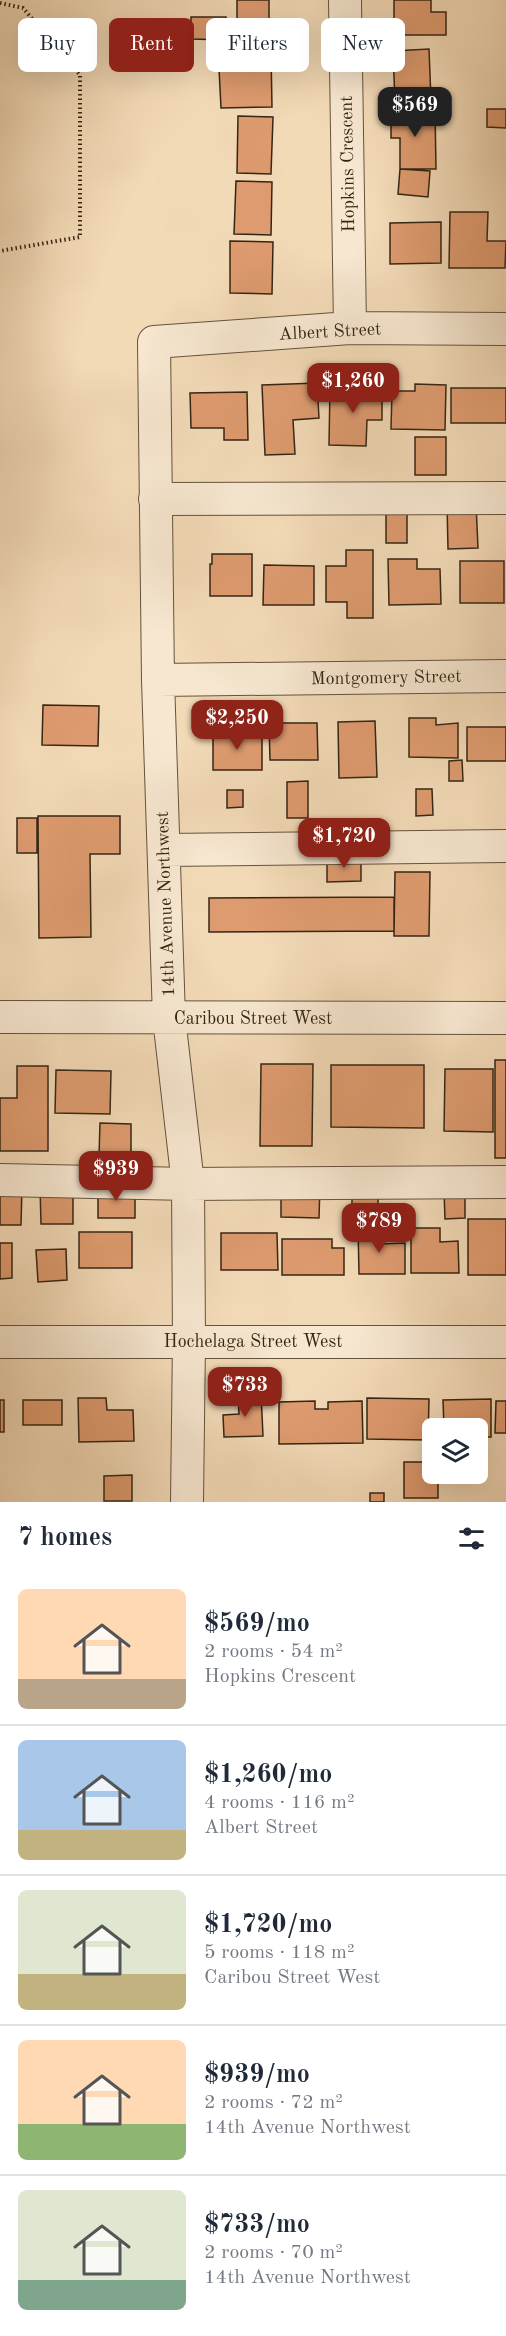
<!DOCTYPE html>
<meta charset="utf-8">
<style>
body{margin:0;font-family:"Old Standard TT",serif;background:#f2f2f3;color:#1f2937;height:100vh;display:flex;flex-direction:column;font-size:22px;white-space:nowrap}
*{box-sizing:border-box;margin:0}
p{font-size:20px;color:#747a83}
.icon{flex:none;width:33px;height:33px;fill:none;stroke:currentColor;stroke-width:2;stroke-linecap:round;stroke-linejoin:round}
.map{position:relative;height:1502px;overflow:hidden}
.details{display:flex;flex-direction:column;background:#fff;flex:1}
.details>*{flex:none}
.hud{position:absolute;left:18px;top:18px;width:471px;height:54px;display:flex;gap:12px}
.controls{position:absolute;left:422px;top:1418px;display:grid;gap:12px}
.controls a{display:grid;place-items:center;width:66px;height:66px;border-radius:9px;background:#fff;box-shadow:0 6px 24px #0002;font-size:30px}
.price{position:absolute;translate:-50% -51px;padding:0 14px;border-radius:12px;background:#8f2418;color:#fff;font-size:20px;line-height:39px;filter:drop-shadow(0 2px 3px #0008)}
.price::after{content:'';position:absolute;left:50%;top:36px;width:18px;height:14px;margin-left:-9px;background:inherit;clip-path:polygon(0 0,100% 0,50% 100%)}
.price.active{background:#222;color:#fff}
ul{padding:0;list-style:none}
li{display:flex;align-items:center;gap:18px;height:150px;padding:0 18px}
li+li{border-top:2px solid #e0e1e3}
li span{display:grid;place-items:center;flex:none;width:168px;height:120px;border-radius:9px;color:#555}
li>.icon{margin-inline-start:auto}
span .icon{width:72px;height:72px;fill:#fffc;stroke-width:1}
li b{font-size:26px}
h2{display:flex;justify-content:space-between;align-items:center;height:72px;padding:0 18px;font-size:26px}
.tag{padding:0 21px;border-radius:9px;background:#fff;box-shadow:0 6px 24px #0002;font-size:21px;line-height:54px}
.tag.active{background:#8f2418;color:#fff}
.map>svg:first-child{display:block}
</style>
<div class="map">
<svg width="506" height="1502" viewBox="0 0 506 1502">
<rect width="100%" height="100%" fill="#f3dab7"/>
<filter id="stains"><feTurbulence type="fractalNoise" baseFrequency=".00333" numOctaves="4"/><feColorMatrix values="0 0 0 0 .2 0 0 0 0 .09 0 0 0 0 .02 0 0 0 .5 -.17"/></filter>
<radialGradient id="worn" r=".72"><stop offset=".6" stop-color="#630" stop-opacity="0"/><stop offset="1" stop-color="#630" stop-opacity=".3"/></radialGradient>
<path fill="#de9b6f" stroke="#342614" stroke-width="1.5" d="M237 0H269V41H237Z
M394 0H431V12H446V35H394Z
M191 17H226V40L191 39Z
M429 49 431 100 395 102 393 51Z
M271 52 272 107 221 108 219 68H227V53Z
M435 109 436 169H400V138H391V110Z
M487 109H506V128L487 127Z
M238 116 273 117 271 174 237 173Z
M400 169 430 171 428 197 398 194Z
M236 181 272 182 271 235 234 234Z
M450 212H488L487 241H506L505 268H449Z
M441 222V263L390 264V223Z
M230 241 273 242 272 294 230 293Z
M317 383 319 418 293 420 295 454 265 455 262 385Z
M415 384 446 385 445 430 391 429 392 391H415Z
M330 387 382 388V420H367L366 446 329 445Z
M451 388H506V423H451Z
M247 392 248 440H224V428H191L190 393Z
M415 437H446V475H415Z
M447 503H476L478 548 448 549Z
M386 510H407V543H386Z
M346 550H373V618H347V602H326V566H346Z
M212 554H252V596H210V564H212Z
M388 559H417V569H440L441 604 389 605Z
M460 561H504V603H460Z
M264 565 314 566V605H263Z
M43 705 99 706 98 746 42 745Z
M409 718H436V725L458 723V758L409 757Z
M375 721 377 777 339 778 338 722Z
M269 723H317L318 760H270Z
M467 727H506V761H467Z
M213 730H242V733H262V770H213Z
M462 760 463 781H449V761Z
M308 781V818H287V782Z
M416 789H432L433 815 416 816Z
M227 790H243V807L227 808Z
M38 816H120V854H90L91 937 39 938Z
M17 818H37V853H17Z
M361 856V881L327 882V857Z
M395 872H430L429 936H394Z
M394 897V931L209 932V898Z
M495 1060H506V1158H495Z
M261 1064H313L312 1146H260Z
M331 1065H424V1128L331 1127Z
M17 1066H48V1151H0V1098H17Z
M445 1069H493V1132L444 1131Z
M56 1070 111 1071 110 1114 55 1113Z
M100 1123 131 1124V1156H99Z
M281 1185H320L319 1218 281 1217Z
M73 1186V1224H41L40 1187Z
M0 1187H22L21 1225H0Z
M98 1187H135V1218H98Z
M465 1190V1218L445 1219 444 1191Z
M352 1191H378V1221H352Z
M468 1219H506V1275H468Z
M358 1227H379V1244L405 1243V1274H359Z
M411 1228H440V1242L458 1241 459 1273H411Z
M79 1232H132V1268H79Z
M221 1233H277L278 1270H221Z
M282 1239H332V1248H344V1275H282Z
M0 1243H12V1278L0 1279Z
M66 1249 67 1280 38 1282 36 1250Z
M261 1393 263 1436 224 1437 223 1415 239 1414 238 1394Z
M78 1398H106L107 1410H133L134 1441 79 1442Z
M367 1398 429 1399 428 1440 367 1439Z
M491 1399V1437H477V1428H444L443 1400Z
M0 1400H4V1432H0Z
M23 1400H62V1425H23Z
M315 1401V1409H328V1402L362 1401 363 1443 279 1444V1402Z
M496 1401H506V1433H495Z
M404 1462H432V1473H438V1498H404Z
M132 1475V1501H104V1476Z
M370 1493H384V1502H370Z"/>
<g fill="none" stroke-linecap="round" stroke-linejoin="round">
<defs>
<path id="minor" d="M345 0 350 328
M155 499 506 498
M158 680 506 676
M164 850 506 846
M0 1017 506 1018
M0 1180 188 1184 506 1182
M0 1342H506
M187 1502 189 1341 188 1184 169 1018 158 680 154 342 350 328 506 329"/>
</defs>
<use href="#minor" stroke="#64533d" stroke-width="34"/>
<path stroke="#342614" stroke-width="4" stroke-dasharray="1.5 3" stroke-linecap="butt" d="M0 3 23 8 80 75V237L0 251"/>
<use href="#minor" stroke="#f7e7d0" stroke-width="32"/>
</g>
<g text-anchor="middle" stroke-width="4.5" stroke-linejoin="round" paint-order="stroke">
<g font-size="18" fill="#342614" stroke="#f7e7d0">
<text transform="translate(347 164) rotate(-91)" y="6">Hopkins Crescent</text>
<text transform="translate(330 331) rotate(-3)" y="6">Albert Street</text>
<text transform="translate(386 677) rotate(-1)" y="6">Montgomery Street</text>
<text transform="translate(165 904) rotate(-92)" y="6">14th Avenue Northwest</text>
<text x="253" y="1024">Caribou Street West</text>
<text x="253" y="1347">Hochelaga Street West</text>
</g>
</g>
<rect width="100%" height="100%" filter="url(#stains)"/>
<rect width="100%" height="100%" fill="url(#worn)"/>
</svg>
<div class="controls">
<a><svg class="icon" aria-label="layers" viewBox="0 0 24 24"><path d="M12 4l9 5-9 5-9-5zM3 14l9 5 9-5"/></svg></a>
</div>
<b class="price active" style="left:415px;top:138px">$569</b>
<b class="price" style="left:353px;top:414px">$1,260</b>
<b class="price" style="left:237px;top:751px">$2,250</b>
<b class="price" style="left:344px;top:869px">$1,720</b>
<b class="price" style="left:116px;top:1202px">$939</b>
<b class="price" style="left:379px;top:1254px">$789</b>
<b class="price" style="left:245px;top:1418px">$733</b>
<div class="hud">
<a class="tag">Buy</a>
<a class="tag active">Rent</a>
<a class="tag">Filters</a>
<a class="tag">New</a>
</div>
</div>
<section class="details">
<h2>7 homes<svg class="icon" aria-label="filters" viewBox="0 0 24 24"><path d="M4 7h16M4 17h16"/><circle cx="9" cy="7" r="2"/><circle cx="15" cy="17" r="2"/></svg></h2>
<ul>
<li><span style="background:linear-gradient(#ffd9b3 75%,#b9a48a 0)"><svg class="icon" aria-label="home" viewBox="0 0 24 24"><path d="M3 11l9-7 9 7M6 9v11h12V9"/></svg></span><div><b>$569/mo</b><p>2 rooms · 54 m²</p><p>Hopkins Crescent</p></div></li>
<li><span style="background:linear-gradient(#a9c7e8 75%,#c2b280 0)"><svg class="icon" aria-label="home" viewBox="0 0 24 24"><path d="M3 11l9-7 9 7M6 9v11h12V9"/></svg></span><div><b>$1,260/mo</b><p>4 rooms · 116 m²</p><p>Albert Street</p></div></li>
<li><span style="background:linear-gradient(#dfe7d0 70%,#c2b280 0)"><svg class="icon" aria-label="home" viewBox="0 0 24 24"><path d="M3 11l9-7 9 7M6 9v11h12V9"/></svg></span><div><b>$1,720/mo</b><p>5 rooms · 118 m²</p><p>Caribou Street West</p></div></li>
<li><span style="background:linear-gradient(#ffd9b3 70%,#8fb573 0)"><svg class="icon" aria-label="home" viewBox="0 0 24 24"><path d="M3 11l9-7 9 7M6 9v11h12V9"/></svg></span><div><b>$939/mo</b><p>2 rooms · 72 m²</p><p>14th Avenue Northwest</p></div></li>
<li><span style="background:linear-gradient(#dfe7d0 75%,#7fa58c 0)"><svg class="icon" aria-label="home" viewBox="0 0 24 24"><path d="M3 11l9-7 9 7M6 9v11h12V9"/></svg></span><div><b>$733/mo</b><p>2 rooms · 70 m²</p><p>14th Avenue Northwest</p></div></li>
</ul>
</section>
